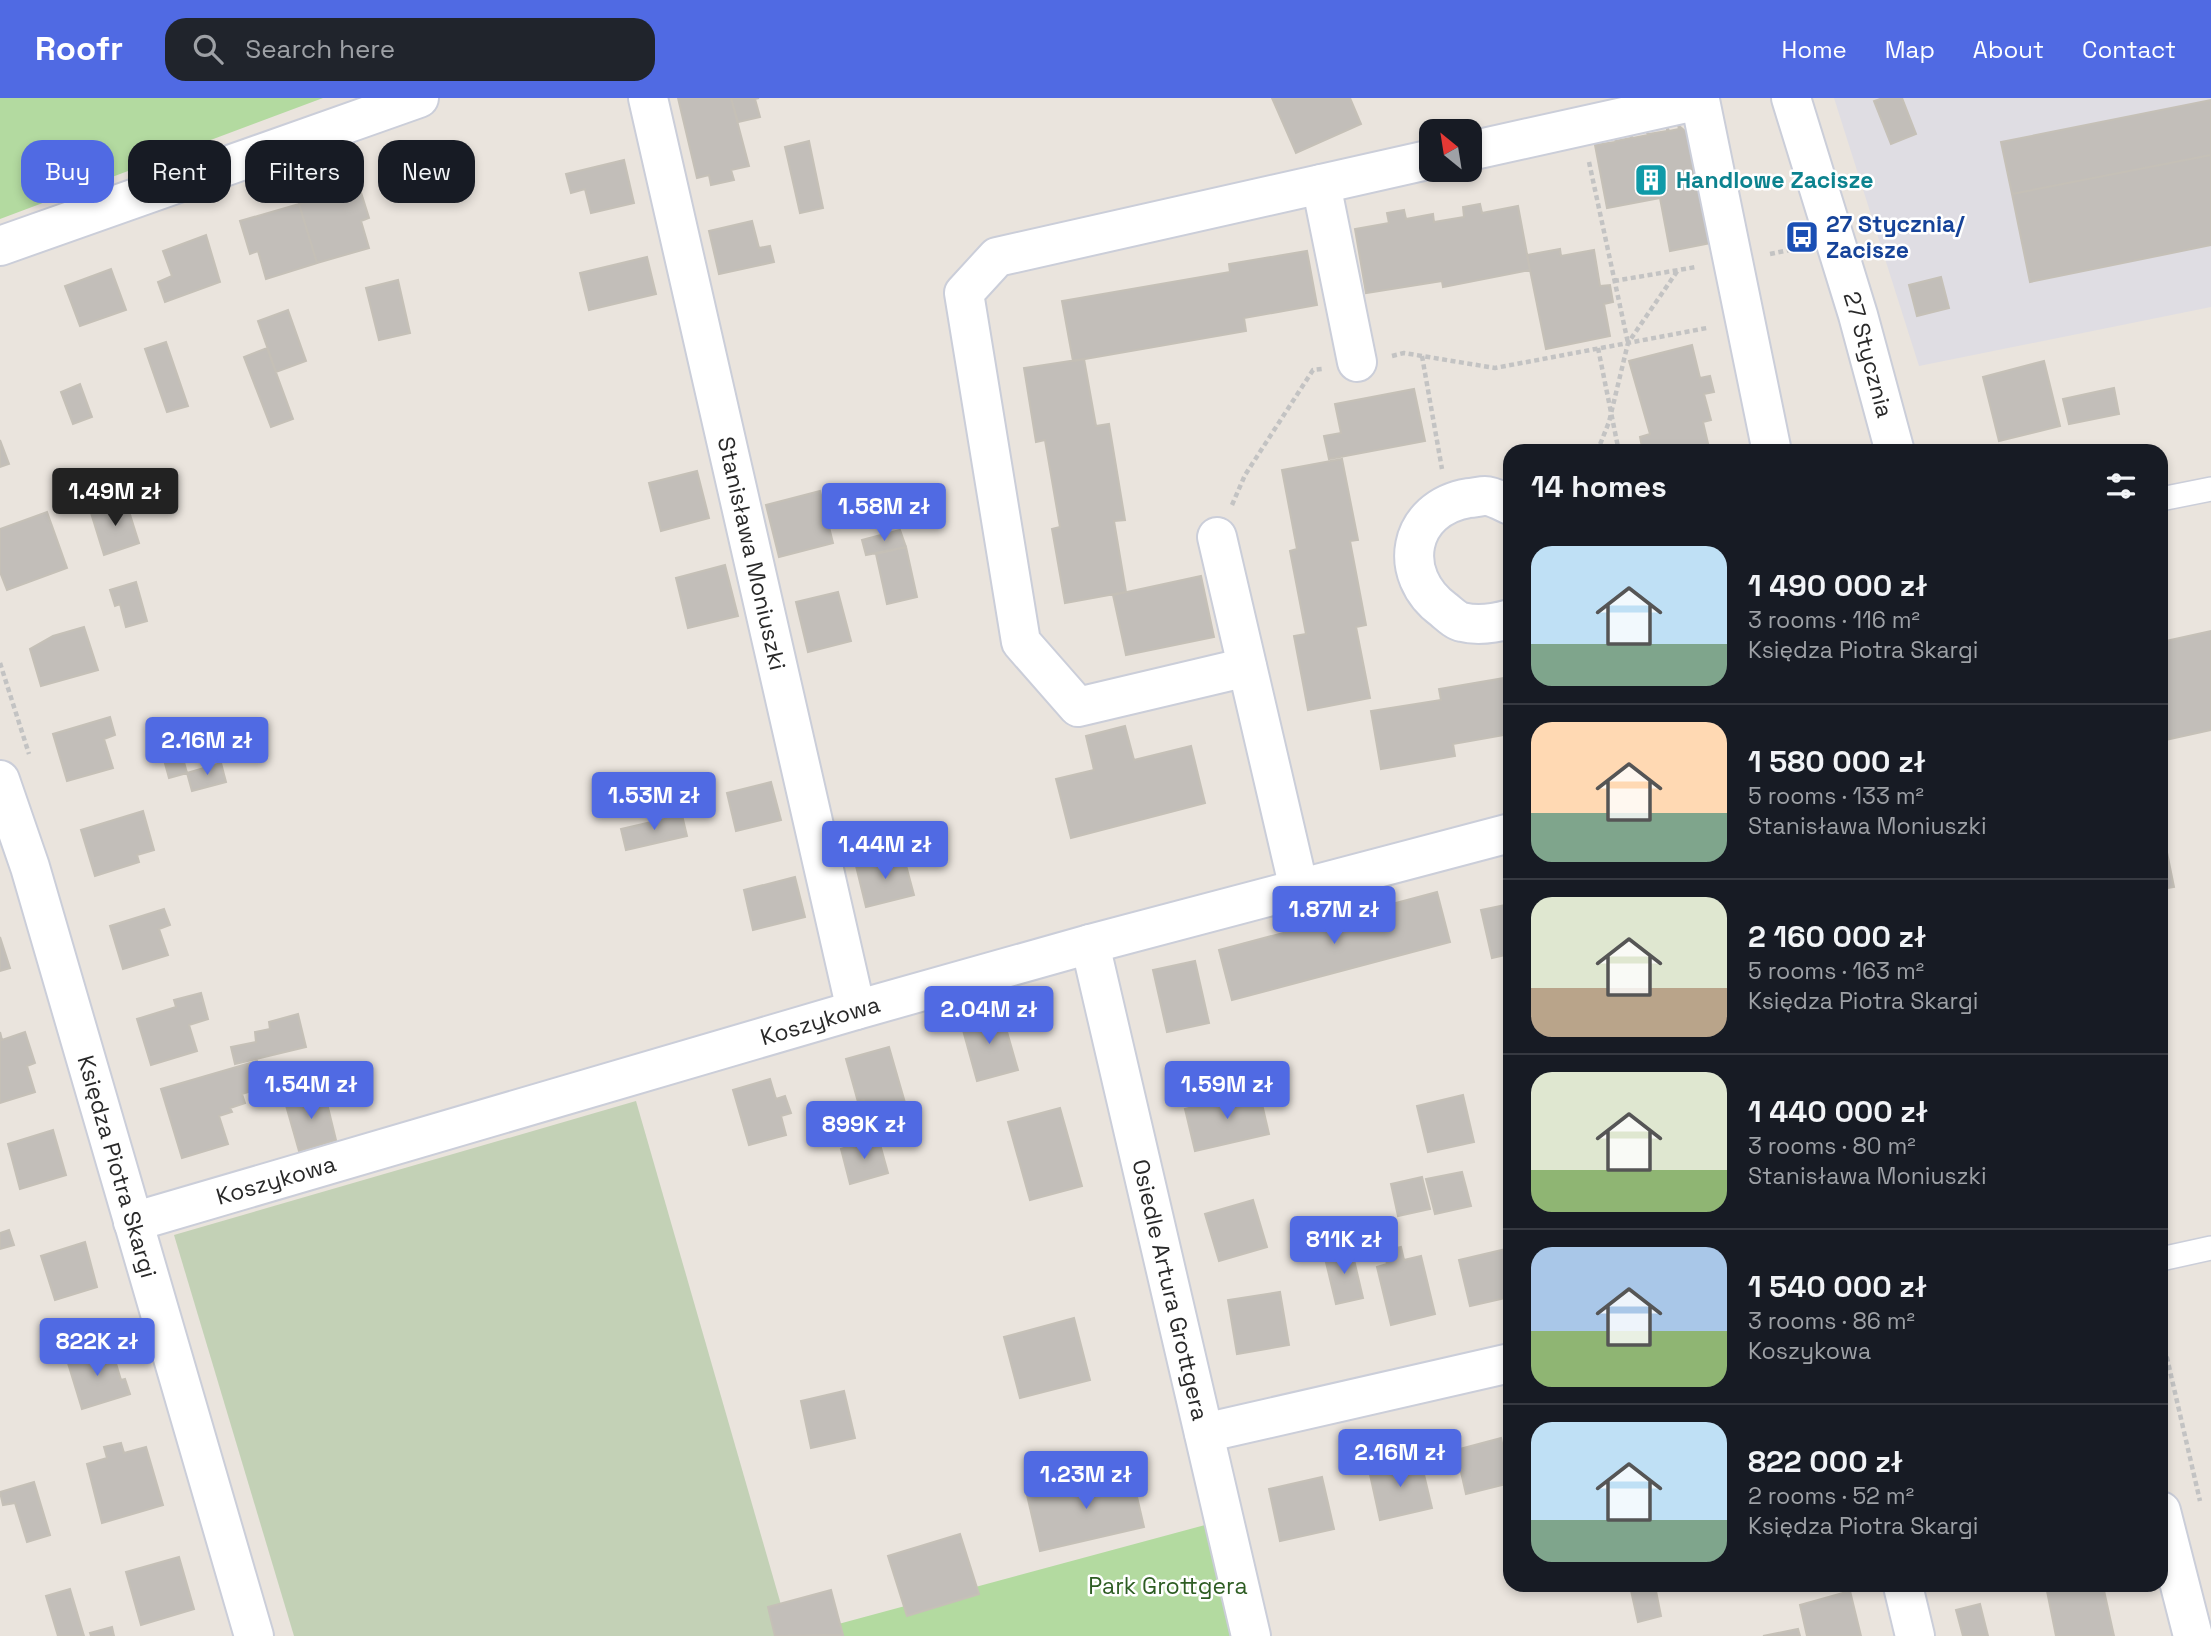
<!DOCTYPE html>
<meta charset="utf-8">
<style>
body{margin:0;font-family:"Space Grotesk",sans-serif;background:#20242c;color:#f1f3f6;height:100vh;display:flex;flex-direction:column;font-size:26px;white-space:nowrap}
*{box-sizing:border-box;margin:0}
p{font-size:23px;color:#9ea1a6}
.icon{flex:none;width:38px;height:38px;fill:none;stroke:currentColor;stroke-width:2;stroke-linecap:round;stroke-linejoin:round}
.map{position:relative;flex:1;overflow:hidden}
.sheet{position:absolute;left:1503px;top:346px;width:665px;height:1148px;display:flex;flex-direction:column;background:#171b24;border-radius:21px;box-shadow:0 4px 10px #0003}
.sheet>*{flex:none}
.top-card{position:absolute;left:21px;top:42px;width:665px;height:63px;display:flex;gap:14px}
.needle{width:46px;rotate:330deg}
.buttons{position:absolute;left:1419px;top:21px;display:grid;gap:14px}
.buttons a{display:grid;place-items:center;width:63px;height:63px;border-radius:14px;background:#171b24;box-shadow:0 4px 10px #0003;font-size:35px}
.price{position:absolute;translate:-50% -60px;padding:0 16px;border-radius:7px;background:#506ae3;color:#fff;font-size:23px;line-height:46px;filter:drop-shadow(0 2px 4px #0008)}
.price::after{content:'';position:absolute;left:50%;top:42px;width:21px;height:16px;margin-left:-10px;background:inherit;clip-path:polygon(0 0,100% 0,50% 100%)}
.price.selected{background:#222;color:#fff}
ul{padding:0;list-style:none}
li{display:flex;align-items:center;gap:21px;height:175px;padding:0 28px}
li+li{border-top:2px solid #363941}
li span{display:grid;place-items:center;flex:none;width:196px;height:140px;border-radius:21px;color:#555}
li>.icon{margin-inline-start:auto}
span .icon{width:84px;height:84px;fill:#fffc;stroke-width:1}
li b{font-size:30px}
h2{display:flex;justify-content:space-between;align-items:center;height:84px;padding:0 28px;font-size:30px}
.pill{padding:0 24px;border-radius:21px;background:#171b24;box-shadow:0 4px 10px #0003;font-size:24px;line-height:63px}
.pill.selected{background:#506ae3;color:#fff}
header{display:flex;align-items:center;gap:42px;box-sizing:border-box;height:98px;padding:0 35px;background:#506ae3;color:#fff}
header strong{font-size:33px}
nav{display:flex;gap:38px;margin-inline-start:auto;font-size:24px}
.search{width:490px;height:63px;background:#20242c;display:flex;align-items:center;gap:18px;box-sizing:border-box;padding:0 24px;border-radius:21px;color:#9ea1a6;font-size:26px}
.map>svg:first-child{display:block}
</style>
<header>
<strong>Roofr</strong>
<div class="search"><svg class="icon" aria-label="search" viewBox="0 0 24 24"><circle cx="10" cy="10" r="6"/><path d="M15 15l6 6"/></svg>Search here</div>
<nav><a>Home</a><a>Map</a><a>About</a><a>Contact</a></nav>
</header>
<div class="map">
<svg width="2211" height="1538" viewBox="0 0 2211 1538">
<rect width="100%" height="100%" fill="#eae4dd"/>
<path fill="#dfdde3" d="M1834 0H2211V209L1919 268Z"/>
<path fill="#b3daa0" d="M0 0H323L0 121Z
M1205 1427 1230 1538H794Z"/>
<path fill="#c3d1b6" d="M636 1003 790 1538H294L174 1137Z"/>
<path fill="#c2beb9" stroke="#c5c0b7" stroke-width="2" d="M678 0H731L749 68 731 72 734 82 711 87 709 77 697 80Z
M731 0H759L755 1 760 19 738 24Z
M1272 0H1350L1361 26 1296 55Z
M1883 0H1902L1916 36 1891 46 1874 3Z
M2211 2V57L2012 96 2001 44Z
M1678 27 1692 39 1711 145 1670 153 1660 100 1607 110 1595 47 1615 44 1616 41V43L1631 40V38L1633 40 1648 37 1647 35 1649 36 1667 33V28L1669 33 1679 31Z
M809 43 823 110 800 115 785 49Z
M2211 57V147L2030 184 2012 96Z
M624 62 634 105 591 115 585 91 571 95 566 76Z
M359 88 369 120 361 123 369 150 317 165 299 106Z
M299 106 317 165 266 181 258 153 250 156 240 123Z
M1480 106 1482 115 1518 108 1530 172 1443 189 1442 183 1366 195 1355 131 1389 125 1387 115 1404 112 1406 121 1433 116 1434 124 1464 119 1463 109Z
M752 123 759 150 770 148 774 164 719 176 709 133Z
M206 137 220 184 165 204 158 184 172 178 163 153Z
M1560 151 1561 158 1594 152 1600 188 1610 187 1613 204 1604 206 1610 238 1546 251 1527 157Z
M1307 153 1317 207 1244 220 1246 233 1073 263 1062 203 1230 174 1229 166Z
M647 159 656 196 589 212 580 175Z
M111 171 126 212 80 228 65 188Z
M1941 179 1949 210 1917 218 1909 187Z
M398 182 410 235 379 242 366 190Z
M288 212 306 263 276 274 258 223Z
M166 244 188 308 167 314 145 251Z
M1692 247 1700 280 1710 278 1714 294 1704 296 1711 322 1703 324 1710 354H1643L1640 339 1650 336 1629 263Z
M267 250 293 321 271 329 244 259Z
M1084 261 1096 328 1109 326 1125 422 1114 423 1126 494 1065 505 1052 431 1060 429 1045 342 1036 344 1024 270Z
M2044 263 2060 328 1999 343 1983 279Z
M80 286 92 319 73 326 61 294Z
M2114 290 2119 316 2069 326 2063 301Z
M1414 291 1425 343 1329 361 1324 338 1341 335 1335 306Z
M0 342 9 366 0 369Z
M1342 361 1358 442 1350 443 1366 527 1356 529 1370 600 1308 612 1294 538 1306 536 1290 453 1297 451 1282 372Z
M697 373 709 420 661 433 649 385Z
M820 393 833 445 779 459 766 407Z
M126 404 139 445 104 457 91 415Z
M47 414 67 470 7 492 0 474V431Z
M900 432 906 449 866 457 862 442Z
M906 449 917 499 887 506 876 456Z
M725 467 738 518 688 530 676 480Z
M1201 478 1214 539 1126 557 1113 497Z
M136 484 147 523 126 529 120 506 115 508 110 492Z
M838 494 851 543 808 554 796 504Z
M84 529 98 572 41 588 30 551 53 538Z
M2211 533V632L2161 643V544Z
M1510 579V636L1453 646 1455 658 1381 671 1371 613 1441 602 1439 591Z
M110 619 115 637 104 641 113 670 67 683 53 636Z
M1125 628 1134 662 1191 648 1205 705 1071 740 1056 681 1094 672 1086 638Z
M179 646 187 675 169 680 161 651Z
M221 665 226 684 192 693 187 675Z
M771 684 781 722 736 733 727 695Z
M143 713 154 752 137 757 139 764 95 778 81 732Z
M682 717 687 738 626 752 621 731Z
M2161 725 2174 789 2161 791Z
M903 756 914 797 866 809 856 768Z
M795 779 805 819 753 832 744 792Z
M1437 794 1450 844 1232 902 1219 852Z
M1510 806V856L1492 860 1481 812Z
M164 811 170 827 159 831 168 857 123 871 110 828Z
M0 839 10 870 0 873Z
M1195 863 1209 925 1167 934 1153 872Z
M201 895 208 921 189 927 197 953 151 967 137 921 176 909 174 902Z
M1001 913 1018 972 977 983 961 925Z
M298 916 306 949 235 966 231 949 256 944 255 934 270 931 269 924Z
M0 934 2 942 25 934 35 965 27 968 35 994 0 1005Z
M889 949 912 1029 889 1036 886 1025 872 1029 864 1002 858 1004 846 961Z
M257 963 264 989 242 996 245 1005 230 1010 232 1014 219 1018 228 1046 182 1060 161 991Z
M770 981 776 1001 785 998 791 1015 781 1018 786 1037 749 1047 733 992Z
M324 993 336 1042 299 1053 285 1004Z
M1259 993 1269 1036 1195 1053 1185 1011Z
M1463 997 1474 1044 1428 1054 1417 1008Z
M1060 1010 1082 1088 1030 1102 1008 1024Z
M53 1032 66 1077 20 1091 8 1046Z
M878 1039 888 1075 850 1086 841 1051Z
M1462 1074 1471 1108 1435 1116 1426 1081Z
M1422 1079 1430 1111 1398 1118 1391 1086Z
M1253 1102 1267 1149 1219 1163 1205 1116Z
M9 1132 14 1147 0 1151V1135Z
M85 1144 97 1189 55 1202 41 1158Z
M1351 1149 1363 1200 1336 1206 1324 1156Z
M1401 1149 1404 1162 1421 1158 1435 1216 1391 1227 1377 1169 1387 1166 1384 1153Z
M1506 1151 1510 1167V1199L1470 1208 1459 1162Z
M1280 1194 1289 1247 1237 1256 1228 1202Z
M1074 1220 1090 1282 1020 1300 1004 1239Z
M111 1249 121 1282 125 1281 130 1296 82 1311 67 1262Z
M844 1293 855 1340 811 1350 801 1303Z
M1501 1340 1510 1385 1466 1396 1456 1352Z
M121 1345 124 1355 146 1349 163 1407 102 1425 87 1366 107 1360 104 1349Z
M1420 1360 1432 1410 1380 1422 1369 1372Z
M1131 1373 1144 1429 1040 1453 1027 1397Z
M1322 1379 1334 1431 1280 1443 1269 1391Z
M34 1384 50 1437 27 1444 15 1405 3 1407 0 1394Z
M960 1436 979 1496 907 1518 888 1458Z
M179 1459 194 1511 141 1527 126 1474Z
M1630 1488H1655L1661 1518 1638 1524Z
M2046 1488H2103L2114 1538H2056Z
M70 1491 84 1538H58L46 1498Z
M831 1492 843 1537 775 1538 768 1509Z
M1850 1493 1861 1538H1807L1800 1507Z
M1980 1506 1988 1538H1963L1956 1512Z
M112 1529 114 1538H91L90 1535Z
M1798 1531 1800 1538H1763Z"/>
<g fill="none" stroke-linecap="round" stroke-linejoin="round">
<defs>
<path id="lane" d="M2161 401 2211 391
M2161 1161 2211 1150"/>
<g id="street">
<path id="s1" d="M648 0 856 912"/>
<path d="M1470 53 1700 2 1772 354"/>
<path d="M1321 86 1357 264"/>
<path d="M0 148 419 0"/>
<path d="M1510 407C1503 404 1493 398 1485 398 1480 398 1474 400 1469 400 1407 410 1396 477 1444 512 1449 516 1456 523 1462 524 1477 528 1496 525 1510 521"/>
<path d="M1217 439 1299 791"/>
<path d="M1247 569 1078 609 1021 544 964 195 997 159 1432 61"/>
<path id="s2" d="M0 682 30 769 254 1538"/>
<path id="s3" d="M1090 846 1251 1538"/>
<path id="s4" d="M133 1124 856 912 1090 846 1510 735"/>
<path d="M1204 1335 1510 1265"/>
<path d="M1903 1488 1915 1538"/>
</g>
<g id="secondary">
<path id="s5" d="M1791 0 1858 217 1895 354"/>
<path d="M2161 1413 2193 1538"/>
</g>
</defs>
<use href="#lane" stroke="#cbced9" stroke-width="26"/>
<use href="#street" stroke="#cbced9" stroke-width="42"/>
<use href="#secondary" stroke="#cbced9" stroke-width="42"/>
<path stroke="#c3c3c3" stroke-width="4.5" stroke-dasharray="5 3.5" stroke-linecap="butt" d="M1589 64 1628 245
M1770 156 1794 151
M1614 183 1696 169
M1598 250 1619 354
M1392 258 1404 255 1495 270 1707 230
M1422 258 1442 371
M1597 354 1609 324 1628 245 1678 172
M1232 407 1245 377 1313 272 1322 271
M0 565 29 656
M2161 1234 2200 1403"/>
<use href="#lane" stroke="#fff" stroke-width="23"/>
<use href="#street" stroke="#fff" stroke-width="38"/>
<use href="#secondary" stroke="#fff" stroke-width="38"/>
</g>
<defs>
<symbol id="building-square" viewBox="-11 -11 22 22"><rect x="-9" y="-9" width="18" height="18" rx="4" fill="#0f9aa8" stroke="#fff"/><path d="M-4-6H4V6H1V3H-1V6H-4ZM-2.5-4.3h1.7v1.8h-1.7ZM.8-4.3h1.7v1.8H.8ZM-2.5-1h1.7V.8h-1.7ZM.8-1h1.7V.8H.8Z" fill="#fff"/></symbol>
<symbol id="bus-square" viewBox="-11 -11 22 22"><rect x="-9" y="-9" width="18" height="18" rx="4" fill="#1a4fb4" stroke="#fff"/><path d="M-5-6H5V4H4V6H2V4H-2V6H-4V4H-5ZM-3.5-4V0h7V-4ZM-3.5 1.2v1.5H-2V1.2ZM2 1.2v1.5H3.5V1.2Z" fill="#fff"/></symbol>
</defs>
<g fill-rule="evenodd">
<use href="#building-square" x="1632" y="63" width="38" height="38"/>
<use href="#bus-square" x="1783" y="120" width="38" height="38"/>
</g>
<g text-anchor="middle" stroke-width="5" stroke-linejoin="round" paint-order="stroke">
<g font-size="23" font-weight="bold" fill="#0d838f" stroke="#fff" text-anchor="start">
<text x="1676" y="90">Handlowe Zacisze</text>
</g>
<g font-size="23" font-weight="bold" fill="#164399" stroke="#fff" text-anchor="start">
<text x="1826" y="134">27 Stycznia/<tspan x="1826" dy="26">Zacisze</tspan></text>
</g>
<g font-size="23" fill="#292929" stroke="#fff">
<text dy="8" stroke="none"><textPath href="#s5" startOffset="268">27 Stycznia</textPath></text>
<text dy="8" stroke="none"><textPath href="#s1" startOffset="467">Stanisława Moniuszki</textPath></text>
<text dy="8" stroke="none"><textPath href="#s4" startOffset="716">Koszykowa</textPath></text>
<text dy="8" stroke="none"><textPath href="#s2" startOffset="404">Księdza Piotra Skargi</textPath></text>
<text dy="8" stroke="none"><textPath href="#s4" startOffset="149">Koszykowa</textPath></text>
<text dy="8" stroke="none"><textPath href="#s3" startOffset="355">Osiedle Artura Grottgera</textPath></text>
</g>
<g font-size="23" fill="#2e5d23" stroke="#fff">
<text x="1168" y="1496">Park Grottgera</text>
</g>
</g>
</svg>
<div class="buttons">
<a><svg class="needle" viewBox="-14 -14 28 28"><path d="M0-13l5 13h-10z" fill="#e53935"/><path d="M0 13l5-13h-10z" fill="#9ea1a6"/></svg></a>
</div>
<b class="price selected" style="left:115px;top:430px">1.49M zł</b>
<b class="price" style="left:884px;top:445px">1.58M zł</b>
<b class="price" style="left:207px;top:679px">2.16M zł</b>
<b class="price" style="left:654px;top:734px">1.53M zł</b>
<b class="price" style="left:885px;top:783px">1.44M zł</b>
<b class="price" style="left:1334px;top:848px">1.87M zł</b>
<b class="price" style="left:989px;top:948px">2.04M zł</b>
<b class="price" style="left:311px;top:1023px">1.54M zł</b>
<b class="price" style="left:1227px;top:1023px">1.59M zł</b>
<b class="price" style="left:864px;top:1063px">899K zł</b>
<b class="price" style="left:1344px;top:1178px">811K zł</b>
<b class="price" style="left:97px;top:1280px">822K zł</b>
<b class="price" style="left:1400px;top:1391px">2.16M zł</b>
<b class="price" style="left:1086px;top:1413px">1.23M zł</b>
<div class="top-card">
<a class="pill selected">Buy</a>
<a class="pill">Rent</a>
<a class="pill">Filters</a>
<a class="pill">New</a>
</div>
<section class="sheet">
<h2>14 homes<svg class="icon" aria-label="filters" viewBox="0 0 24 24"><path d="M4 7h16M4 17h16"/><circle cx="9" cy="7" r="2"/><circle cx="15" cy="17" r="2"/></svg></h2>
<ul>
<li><span style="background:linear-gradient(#bfe0f5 70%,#7fa58c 0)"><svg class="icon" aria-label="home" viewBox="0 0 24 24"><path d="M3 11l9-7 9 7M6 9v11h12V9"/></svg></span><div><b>1 490 000 zł</b><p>3 rooms · 116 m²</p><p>Księdza Piotra Skargi</p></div></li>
<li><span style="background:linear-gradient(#ffd9b3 65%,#7fa58c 0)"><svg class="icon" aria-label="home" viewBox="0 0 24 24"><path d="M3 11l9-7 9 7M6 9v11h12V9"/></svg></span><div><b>1 580 000 zł</b><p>5 rooms · 133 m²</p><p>Stanisława Moniuszki</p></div></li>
<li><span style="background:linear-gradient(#dfe7d0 65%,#b9a48a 0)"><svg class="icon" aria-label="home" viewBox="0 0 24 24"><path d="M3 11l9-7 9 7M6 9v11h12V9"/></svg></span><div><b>2 160 000 zł</b><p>5 rooms · 163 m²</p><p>Księdza Piotra Skargi</p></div></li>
<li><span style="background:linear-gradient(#dfe7d0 70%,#8fb573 0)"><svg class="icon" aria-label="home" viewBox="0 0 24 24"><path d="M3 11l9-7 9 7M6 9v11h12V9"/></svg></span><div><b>1 440 000 zł</b><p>3 rooms · 80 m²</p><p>Stanisława Moniuszki</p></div></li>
<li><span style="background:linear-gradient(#a9c7e8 60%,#8fb573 0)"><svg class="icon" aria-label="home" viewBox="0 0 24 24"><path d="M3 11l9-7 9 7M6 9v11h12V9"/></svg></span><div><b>1 540 000 zł</b><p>3 rooms · 86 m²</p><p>Koszykowa</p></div></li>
<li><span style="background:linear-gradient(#bfe0f5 70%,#7fa58c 0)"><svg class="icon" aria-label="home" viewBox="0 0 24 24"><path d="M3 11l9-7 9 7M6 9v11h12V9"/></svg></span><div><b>822 000 zł</b><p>2 rooms · 52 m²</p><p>Księdza Piotra Skargi</p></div></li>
</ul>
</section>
</div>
